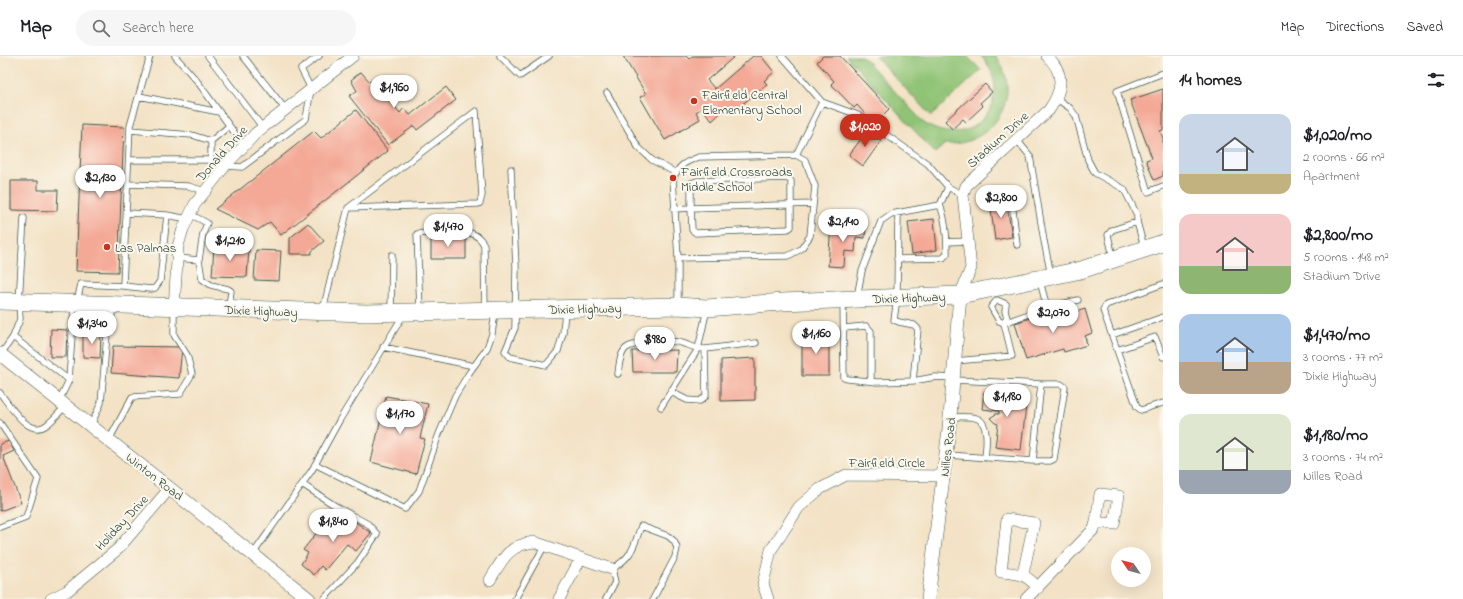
<!DOCTYPE html>
<meta charset="utf-8">
<style>
body{margin:0;font-family:"Indie Flower",sans-serif;background:#f6f6f6;color:#202124;height:100vh;display:flex;flex-direction:column;font-size:15px;white-space:nowrap}
*{box-sizing:border-box;margin:0}
p{font-size:13px;color:#757577}
.icon{flex:none;width:22px;height:22px;fill:none;stroke:currentColor;stroke-width:2;stroke-linecap:round;stroke-linejoin:round}
.map{position:relative;flex:1;overflow:hidden}
.sheet{display:flex;flex-direction:column;background:#fff;width:300px}
.sheet>*{flex:none}
.needle{width:26px;rotate:305deg}
.fabs{position:absolute;left:1111px;top:491px;display:grid;gap:8px}
.fabs a{display:grid;place-items:center;width:40px;height:40px;border-radius:50%;background:#fff;box-shadow:0 4px 16px #0002;font-size:20px}
.price{position:absolute;translate:-50% -34px;padding:0 9px;border-radius:14px;background:#fff;color:#222;font-size:13px;line-height:26px;filter:drop-shadow(0 1px 2px #0008)}
.price::after{content:'';position:absolute;left:50%;top:24px;width:12px;height:9px;margin-left:-6px;background:inherit;clip-path:polygon(0 0,100% 0,50% 100%)}
.price.selected{background:#c8321e;color:#fff}
ul{padding:0;list-style:none}
li{display:flex;align-items:center;gap:12px;height:100px;padding:0 16px}
li span{display:grid;place-items:center;flex:none;width:112px;height:80px;border-radius:12px;color:#555}
li>.icon{margin-inline-start:auto}
span .icon{width:48px;height:48px;fill:#fffc;stroke-width:1}
li b{font-size:17px}
h2{display:flex;justify-content:space-between;align-items:center;height:48px;padding:0 16px;font-size:17px}
header{display:flex;align-items:center;gap:24px;box-sizing:border-box;height:56px;padding:0 20px;background:#fff;border-bottom:1px solid #e0e0e0}
header strong{font-size:19px}
nav{display:flex;gap:22px;margin-inline-start:auto;font-size:14px}
.search{width:280px;height:36px;background:#f6f6f6;display:flex;align-items:center;gap:10px;box-sizing:border-box;padding:0 14px;border-radius:22px;color:#757577;font-size:15px}
main{display:flex;flex:1;min-height:0}
.map>svg:first-child{display:block}
</style>
<header>
<strong>Map</strong>
<div class="search"><svg class="icon" aria-label="search" viewBox="0 0 24 24"><circle cx="10" cy="10" r="6"/><path d="M15 15l6 6"/></svg>Search here</div>
<nav><a>Map</a><a>Directions</a><a>Saved</a></nav>
</header>
<main>
<div class="map">
<svg width="1163" height="543" viewBox="0 0 1163 543">
<rect width="100%" height="100%" fill="#fbf7ec"/>
<filter id="ink" filterUnits="userSpaceOnUse"><feTurbulence type="fractalNoise" baseFrequency=".025" numOctaves="2"/><feDisplacementMap in="SourceGraphic" scale="8" xChannelSelector="R" yChannelSelector="G"/><feConvolveMatrix kernelMatrix="1 2 1 2 8 2 1 2 1" color-interpolation-filters="sRGB"/></filter>
<filter id="wash" filterUnits="userSpaceOnUse"><feTurbulence type="fractalNoise" baseFrequency=".012" numOctaves="4" result="noise"/><feDisplacementMap in="SourceGraphic" scale="16" xChannelSelector="R" yChannelSelector="G"/><feGaussianBlur stdDeviation="0.9" result="paint"/><feColorMatrix in="noise" values="0 0 0 0 0 0 0 0 0 0 0 0 0 0 0 0 0 1.4 0 .05"/><feComposite in="paint" operator="in"/></filter>
<g filter="url(#wash)">
<rect width="100%" height="100%" fill="#f3e2c5"/>
<path fill="#8fc374" stroke="#578054" d="M846 0H862L924 67C971 99 1019 41 981 0H996C1026 41 991 92 943 88L944 89 935 97Z
M875 0H967L981 14 931 60Z"/>
<g id="blocks">
<path fill="#f4a996" d="M623 0H686L689 3 692 0H735L707 24 715 33 753 0H761L774 16 764 25 767 28 734 55 729 49 712 65 702 52 696 56 700 63 665 84 640 41 646 38Z
M823 0H840L889 53 874 68 857 49 854 52 831 28 834 25 817 6Z
M361 16 370 26 373 24 400 57 404 52 410 59 446 31 456 44 417 74 414 70 388 89 349 40 357 35 351 24Z
M985 28 992 36 980 47 983 50 966 66 963 63 952 73 945 65Z
M1163 33V74L1160 75 1163 82V120L1154 124 1146 104 1152 102 1130 44Z
M356 54 388 95 281 179 270 166 258 174 215 153 314 75 321 82Z
M82 69 124 71 118 216 76 215Z
M867 75 881 85 863 110 849 99Z
M11 125H38V134H58L57 155 11 154Z
M1006 143 1012 181 995 184 990 145Z
M934 163 937 194 912 198 908 166Z
M308 167 324 185 312 195 311 198H290V182Z
M831 168 866 171 865 182 856 181 855 196 845 195 844 211 828 210Z
M431 181H466V203H431Z
M214 191 249 193 247 221 212 220Z
M256 194 281 195 279 225 254 224Z
M1085 253 1092 277 1085 280 1087 289 1064 296 1063 293 1026 304 1015 267 1039 259 1042 267Z
M51 273 67 274 66 301H50Z
M83 276 101 277 100 302 83 301Z
M802 278H829V320H802Z
M113 290 182 291 179 322 111 317Z
M677 294 676 316H633L632 295Z
M755 302V344L721 345V304Z
M984 336 1027 341 1021 394 995 391 998 368 995 367 990 362 996 358H999V355L982 353Z
M386 340 428 348 420 382 425 383 416 418 371 406Z
M9 385 14 395 3 400 21 447 0 455V388Z
M338 462 348 469 353 464 371 477 356 495 347 488 325 514 321 510 314 519 301 508 308 497 303 494 325 466 331 469Z"/>
</g>
</g>
<g filter="url(#ink)">
<use href="#blocks" fill-opacity="0" stroke="#3f564a" stroke-width="1"/>
<g fill="none" stroke-linecap="round" stroke-linejoin="round">
<defs>
<path id="service" d="M175 0 197 25 244 90
M208 0 263 72
M243 0 286 54
M500 0 520 20 549 0
M782 0 822 46
M1163 17 1117 35 1148 136 1163 130
M607 37 638 91 652 104 676 117
M139 40 219 56
M1057 43 1070 52 1076 60 1088 104 1095 117 1124 133 1137 159V166L1144 191
M130 74 192 79 211 85V104
M1017 84 1030 100 1044 185 1051 219
M211 85 229 70
M796 99 822 46 858 59 928 108 948 131 963 139
M129 104H211L225 110 242 111 306 63 311 33 301 13 319 0
M511 113 516 210 515 272 505 295 510 301 546 309 558 295 563 277 565 255
M128 128 188 130 205 135
M1016 136 1012 146 1017 189
M940 149 948 131
M348 152 478 148 480 147 482 139 476 55
M674 153 691 152 692 174 696 177 788 173 791 171V125L787 122 697 125 691 127V152L813 148
M127 157 167 159 188 163
M898 157 897 242 894 264 899 266 914 269 918 273 913 325 935 321 953 322
M947 186 968 185
M1113 201 1108 179 1112 174 1137 166
M177 202 199 204 203 178 207 167 190 158
M678 202 788 200 801 193 810 180 815 130 805 104 796 99 699 101C685 106 679 109 673 123L678 202V248
M199 204 202 223 211 229 228 233 231 235 229 250
M1040 225 1047 252
M1163 228 1106 249 1103 254 1137 351 1141 354 1163 347
M123 230 151 233 155 232 160 225 167 159
M857 241 862 215 881 165 891 158 940 149C946 164 947 182 947 198L943 202 897 203
M843 245 844 322 848 323 877 326 913 325
M77 246 81 228 123 230 130 70 150 0
M420 253 417 178C438 176 474 167 484 189L485 252
M323 254 348 152 476 55
M391 254 392 199
M1004 267 1042 253 1078 244
M844 272 866 270 871 275V325
M1112 279 1163 261
M13 281 69 324
M383 291 474 310
M705 293 756 287
M1117 294 1155 281 1163 301
M1 298 13 281 20 263 19 246 24 162
M955 305 1012 300 1004 267 999 265 991 251 997 244 1006 248 1005 255 1007 262 1004 267
M618 318C621 288 626 289 653 287 661 287 671 284 678 286 687 288 695 293 705 293L706 340 700 345 687 344 671 336
M0 337C9 348 28 381 45 370 53 365 59 356 66 350
M59 345 69 324 74 250
M661 351 698 293 707 253
M951 361C958 361 968 360 976 362 990 366 986 391 985 402
M0 367 38 423 26 461 0 471
M91 369 101 347 107 279 114 251
M109 384 132 341 180 338 192 318 187 299 174 279V253
M947 399 1033 405 1041 328 954 324
M1033 405H1050L1054 403 1065 331 1061 328H1041
M315 408 405 453 419 435 439 378 455 340 469 317 487 292 492 278 495 256
M302 428 337 451 368 468 377 478 358 506 324 543
M253 498 312 414 339 365 404 258
M515 543 545 489
M606 543 615 526 612 513C633 500 633 492 641 470L668 480 674 485 677 492 675 501 653 543"/>
<path id="minor" d="M960 239 971 212 963 139 966 130 1049 54C1062 35 1066 18 1047 0
M174 251 178 190 183 173 195 148 225 110 256 77 353 0
M1023 518 1034 467 1007 463 1001 516C1020 518 1025 517 1038 532
M490 524C502 504 508 489 534 486L612 513
M51 543 67 535 118 493 170 432
M559 543 581 502
M768 543 763 528 771 494 799 451 820 433 846 419 944 420
M1026 543 1094 473 1096 466 1100 438 1119 440 1114 468 1096 466"/>
<path id="tertiary" d="M0 298 309 543
M928 543 949 373 960 239"/>
<path id="primary" d="M0 245 366 257 678 250 707 252 782 246 960 239 1081 214 1163 187"/>
</defs>
<use href="#service" stroke="#3f564a" stroke-width="7"/>
<use href="#minor" stroke="#3f564a" stroke-width="12"/>
<use href="#tertiary" stroke="#3f564a" stroke-width="14"/>
<use href="#primary" stroke="#3f564a" stroke-width="18"/>
<use href="#service" stroke="#fff" stroke-width="5.5"/>
<use href="#minor" stroke="#fff" stroke-width="11"/>
<use href="#tertiary" stroke="#fff" stroke-width="13"/>
<use href="#primary" stroke="#fff" stroke-width="17"/>
</g>
</g>
<g fill="#c8321e" stroke="#fbf7ec" stroke-width="1.5">
<circle cx="694" cy="45" r="4"/>
<circle cx="673" cy="122" r="4"/>
<circle cx="107" cy="191" r="4"/>
</g>
<g text-anchor="middle" stroke-width="4" stroke-linejoin="round" paint-order="stroke">
<g font-size="13" fill="#1f3d34" stroke="#fbf7ec" text-anchor="start">
<text x="702" y="43">Fairfield Central<tspan x="702" dy="15">Elementary School</tspan></text>
<text x="681" y="120">Fairfield Crossroads<tspan x="681" dy="15">Middle School</tspan></text>
<text x="115" y="196">Las Palmas</text>
</g>
<g font-size="13" fill="#1f3d34" stroke="#fbf7ec">
<text transform="translate(997 83) rotate(-42)" y="5">Stadium Drive</text>
<text transform="translate(221 97) rotate(-48)" y="5">Donald Drive</text>
<text transform="translate(909 241) rotate(-2)" y="5">Dixie Highway</text>
<text transform="translate(585 252) rotate(-1)" y="5">Dixie Highway</text>
<text transform="translate(261 254) rotate(2)" y="5">Dixie Highway</text>
<text transform="translate(947 391) rotate(-83)" y="5">Nilles Road</text>
<text x="887" y="411">Fairfield Circle</text>
<text transform="translate(155 420) rotate(38)" y="5">Winton Road</text>
<text transform="translate(121 466) rotate(-47)" y="5">Holiday Drive</text>
</g>
</g>
</svg>
<div class="fabs">
<a><svg class="needle" viewBox="-14 -14 28 28"><path d="M0-13l5 13h-10z" fill="#e53935"/><path d="M0 13l5-13h-10z" fill="#757577"/></svg></a>
</div>
<b class="price" style="left:394px;top:53px">$1,960</b>
<b class="price selected" style="left:865px;top:92px">$1,020</b>
<b class="price" style="left:100px;top:143px">$2,130</b>
<b class="price" style="left:1001px;top:163px">$2,800</b>
<b class="price" style="left:843px;top:187px">$2,140</b>
<b class="price" style="left:448px;top:192px">$1,470</b>
<b class="price" style="left:230px;top:206px">$1,210</b>
<b class="price" style="left:1053px;top:278px">$2,070</b>
<b class="price" style="left:92px;top:289px">$1,340</b>
<b class="price" style="left:816px;top:299px">$1,160</b>
<b class="price" style="left:655px;top:305px">$980</b>
<b class="price" style="left:1007px;top:362px">$1,180</b>
<b class="price" style="left:400px;top:379px">$1,170</b>
<b class="price" style="left:333px;top:487px">$1,840</b>
</div>
<section class="sheet">
<h2>14 homes<svg class="icon" aria-label="filters" viewBox="0 0 24 24"><path d="M4 7h16M4 17h16"/><circle cx="9" cy="7" r="2"/><circle cx="15" cy="17" r="2"/></svg></h2>
<ul>
<li><span style="background:linear-gradient(#c9d6e8 75%,#c2b280 0)"><svg class="icon" aria-label="home" viewBox="0 0 24 24"><path d="M3 11l9-7 9 7M6 9v11h12V9"/></svg></span><div><b>$1,020/mo</b><p>2 rooms · 66 m²</p><p>Apartment</p></div></li>
<li><span style="background:linear-gradient(#f6c9c9 65%,#8fb573 0)"><svg class="icon" aria-label="home" viewBox="0 0 24 24"><path d="M3 11l9-7 9 7M6 9v11h12V9"/></svg></span><div><b>$2,800/mo</b><p>5 rooms · 148 m²</p><p>Stadium Drive</p></div></li>
<li><span style="background:linear-gradient(#a9c7e8 60%,#b9a48a 0)"><svg class="icon" aria-label="home" viewBox="0 0 24 24"><path d="M3 11l9-7 9 7M6 9v11h12V9"/></svg></span><div><b>$1,470/mo</b><p>3 rooms · 77 m²</p><p>Dixie Highway</p></div></li>
<li><span style="background:linear-gradient(#dfe7d0 70%,#9aa5b1 0)"><svg class="icon" aria-label="home" viewBox="0 0 24 24"><path d="M3 11l9-7 9 7M6 9v11h12V9"/></svg></span><div><b>$1,180/mo</b><p>3 rooms · 74 m²</p><p>Nilles Road</p></div></li>
</ul>
</section>
</main>
